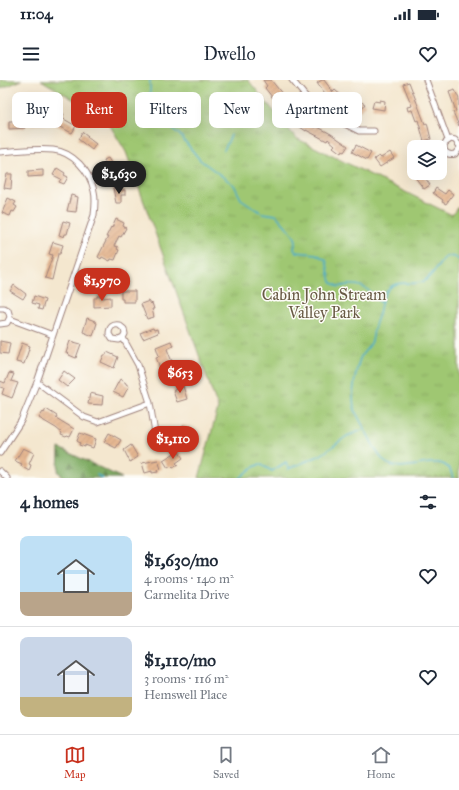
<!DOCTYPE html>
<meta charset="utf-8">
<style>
body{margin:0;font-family:"IM FELL Great Primer",serif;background:#f6f6f7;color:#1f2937;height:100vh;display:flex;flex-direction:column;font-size:15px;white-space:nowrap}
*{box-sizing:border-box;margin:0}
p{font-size:13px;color:#747a83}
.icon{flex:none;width:22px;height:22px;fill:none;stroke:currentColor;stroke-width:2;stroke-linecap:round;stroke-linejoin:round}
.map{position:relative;height:398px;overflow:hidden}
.drawer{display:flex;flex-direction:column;background:#fff;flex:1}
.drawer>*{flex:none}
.banner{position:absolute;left:12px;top:12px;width:435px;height:36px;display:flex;gap:8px}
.fabs{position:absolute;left:407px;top:60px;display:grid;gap:8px}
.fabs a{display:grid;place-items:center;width:40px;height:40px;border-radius:8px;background:#fff;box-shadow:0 4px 16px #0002;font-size:20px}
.price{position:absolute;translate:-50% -34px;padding:0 9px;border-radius:14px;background:#c8321e;color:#fff;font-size:13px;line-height:26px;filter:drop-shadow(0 1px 2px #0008)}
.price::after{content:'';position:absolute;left:50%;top:24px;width:12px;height:9px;margin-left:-6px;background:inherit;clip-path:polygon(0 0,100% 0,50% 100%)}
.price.active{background:#222;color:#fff}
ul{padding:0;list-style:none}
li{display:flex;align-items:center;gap:12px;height:100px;padding:0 20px}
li+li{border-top:1px solid #e0e1e3}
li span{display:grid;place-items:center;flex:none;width:112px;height:80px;border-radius:8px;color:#555}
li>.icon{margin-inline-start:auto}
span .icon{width:48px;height:48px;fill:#fffc;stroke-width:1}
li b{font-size:17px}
h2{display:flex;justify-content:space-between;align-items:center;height:48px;padding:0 20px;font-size:17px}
.chip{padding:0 14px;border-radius:8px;background:#fff;box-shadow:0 4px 16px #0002;font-size:14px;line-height:36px}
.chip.active{background:#c8321e;color:#fff}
.status{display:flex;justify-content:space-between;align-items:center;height:28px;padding:0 20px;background:#fff;direction:ltr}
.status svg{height:11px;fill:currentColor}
header{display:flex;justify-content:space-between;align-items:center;height:52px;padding:0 20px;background:#fff;font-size:18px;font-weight:600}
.dock{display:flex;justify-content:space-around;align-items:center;height:56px;border-top:1px solid #e0e1e3;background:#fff;font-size:11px;color:#747a83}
.dock a{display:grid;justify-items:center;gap:2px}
.dock .active{color:#c8321e}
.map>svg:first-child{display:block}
</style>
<div class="status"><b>11:04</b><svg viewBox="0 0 49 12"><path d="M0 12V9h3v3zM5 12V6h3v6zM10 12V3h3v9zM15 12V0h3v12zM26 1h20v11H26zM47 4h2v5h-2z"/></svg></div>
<header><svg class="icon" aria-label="menu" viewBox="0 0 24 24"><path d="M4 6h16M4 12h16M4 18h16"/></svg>Dwello<svg class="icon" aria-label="heart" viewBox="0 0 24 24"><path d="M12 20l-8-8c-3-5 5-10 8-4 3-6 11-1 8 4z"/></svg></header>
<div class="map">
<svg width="459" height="398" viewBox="0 0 459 398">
<defs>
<pattern id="forest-firs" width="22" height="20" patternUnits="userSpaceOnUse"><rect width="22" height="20" fill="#7fac64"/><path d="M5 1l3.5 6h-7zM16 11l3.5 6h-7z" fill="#6a8b53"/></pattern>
<pattern id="park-tufts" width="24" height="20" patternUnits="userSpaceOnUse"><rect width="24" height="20" fill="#9fc772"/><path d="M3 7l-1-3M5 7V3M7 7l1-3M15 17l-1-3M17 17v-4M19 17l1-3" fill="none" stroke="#8aaa63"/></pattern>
<pattern id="building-hatch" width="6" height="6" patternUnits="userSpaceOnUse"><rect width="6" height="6" fill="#e5b792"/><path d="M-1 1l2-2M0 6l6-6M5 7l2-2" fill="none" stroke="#c69d7e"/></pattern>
</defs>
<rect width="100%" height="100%" fill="#fdfcf7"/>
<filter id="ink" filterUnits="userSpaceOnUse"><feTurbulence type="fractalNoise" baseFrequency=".025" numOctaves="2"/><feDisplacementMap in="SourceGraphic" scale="8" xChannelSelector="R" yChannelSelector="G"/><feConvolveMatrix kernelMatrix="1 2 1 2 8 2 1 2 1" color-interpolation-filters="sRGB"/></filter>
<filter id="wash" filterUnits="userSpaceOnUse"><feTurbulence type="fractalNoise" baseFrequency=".012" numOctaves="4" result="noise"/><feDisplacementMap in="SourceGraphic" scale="16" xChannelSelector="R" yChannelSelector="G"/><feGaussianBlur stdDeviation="0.9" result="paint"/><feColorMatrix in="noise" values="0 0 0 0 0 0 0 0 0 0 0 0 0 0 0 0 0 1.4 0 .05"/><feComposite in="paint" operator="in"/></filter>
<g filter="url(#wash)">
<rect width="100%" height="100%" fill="#f4e7cf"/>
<path fill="url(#forest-firs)" stroke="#646648" d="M59 368 122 398H63L58 391Z"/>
<path fill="url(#park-tufts)" stroke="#74734e" d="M0 0H22L0 9Z
M41 0H248L296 58 452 135 459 125V398H199L218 328 126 72 106 39Z"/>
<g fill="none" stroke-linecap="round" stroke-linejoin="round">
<path stroke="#4aadc9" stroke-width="1.5" d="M150 0V11L151 20 155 28 168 46 179 54 200 80 234 105 241 119 262 133 276 135 294 155 296 161 294 168 296 172 316 174 326 180 331 202 339 207C358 201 368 207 380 222
M224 70 231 55
M97 395 102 398
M240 398 252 388 260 384 272 391 286 382 288 389 321 375 347 356 365 349
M453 398C446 365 407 398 385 382 378 375 373 366 369 357 364 348 359 339 355 330 350 317 356 289 361 276 364 271 370 267 372 261 373 258 373 253 374 250 375 243 379 236 380 229 381 223 382 218 386 212 397 196 410 208 424 201 433 196 439 183 446 176L455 177 459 180"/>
</g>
<g id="blocks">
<path fill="url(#building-hatch)" d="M263 0H271L296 31 293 32 315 48 316 46 331 54 348 66 344 72 342 71 341 73 333 67 335 65 328 59 327 61 306 50V51L297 45 295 48 291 44 294 40 279 20 276 22 265 8 267 6Z
M322 0H324L333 12 335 10 343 17 337 24 324 13 317 3Z
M409 2 425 44 427 43 431 59 424 61 418 40 416 41 412 30 408 31 407 27 412 26 403 4Z
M455 10 459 19V46L453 32 456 31 449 12Z
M354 18 365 24 360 31 350 24Z
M380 20 385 21 384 30 372 28 374 21 380 22Z
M59 31 64 34 62 38 76 46 72 53 56 45 60 38 56 36Z
M30 35H41V38H46V44L25 45V48L9 49V41H30Z
M83 52 88 56 87 57 96 64 92 70 78 59Z
M356 65 371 73 367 80 352 72Z
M390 72 394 78 380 87 374 79 379 76 381 78Z
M108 78 116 91 110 94 105 86 106 85 104 80Z
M57 88 65 93 64 95 68 97 64 104 59 102 61 99 53 95Z
M43 90V96L28 97V91Z
M418 93H422L430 105 424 109 414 96Z
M7 94H12L11 109 4 108Z
M113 108H121V110H125V115H121V123H116Z
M436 108 445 114 448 110 453 114 446 124 442 122 443 120 433 113Z
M71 115 78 117 76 132 67 131Z
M8 118 16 122 14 125 17 127 14 132 12 131 10 136 2 133Z
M116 139 124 143 123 146 126 148 121 157 119 156 114 166 118 167 117 169 119 170 115 180 111 179 110 181 102 177 101 179 98 177 108 157H106L111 147 112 148Z
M63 141 70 143 67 154H65L64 157 59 155Z
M53 162 63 165 60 174H58L52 200 45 198 53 175 49 174Z
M14 205 26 214 23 219 10 211Z
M121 211H135V222H123V219H121Z
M34 216 45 220 42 230 38 229 39 225 32 223Z
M97 216H103V218L111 217V226L94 227V218H97Z
M149 221 151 224 152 223 154 229H152L154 237 147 239 141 224Z
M87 238 95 241V242L97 243 93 256 83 252Z
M153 248 154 250 157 249 158 253 143 259 140 253Z
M0 261 10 263 8 274 0 273Z
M70 261 81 264 76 278 69 275V274L66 273Z
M171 261 173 266 167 269 174 287 161 291 156 277 159 276 156 267Z
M22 263 30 266 24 284 16 282Z
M107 272 118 277 114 288 101 282 104 275H106Z
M64 291 75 299 67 307 58 300Z
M9 293 14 294 11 301 18 303 12 318 2 314 4 308 0 307V301L5 303Z
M120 299 126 303V304L129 306 123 317 113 312Z
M183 306 187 319 177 322 173 311 176 309 175 308Z
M90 313 103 316 102 325 88 324Z
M46 329 57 336 56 338 74 349 70 357 67 356 66 357 61 355 62 353 56 348 39 338 43 332 44 333Z
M183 345 193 351 186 364 179 360 180 359 177 357Z
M80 353 96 359 93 368 85 365V367L79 365 80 363 77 361Z
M109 353 121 360 116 368 104 362Z
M131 365 138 377 130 382 124 370Z
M23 368 34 373 29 384 31 385 29 391 21 386 22 384 15 381Z
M178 371 183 378 176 383 178 385 173 388 171 386 168 388 163 380Z
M158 380 161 389 157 390 158 392 152 393V391L145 393 142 383Z"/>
</g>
</g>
<g filter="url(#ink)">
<use href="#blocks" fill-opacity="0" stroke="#9f837d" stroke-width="1"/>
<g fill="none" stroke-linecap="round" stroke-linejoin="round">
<defs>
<path id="street" d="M292 0 312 24 331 37 359 51H374
M426 0 448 60
M459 65 455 60 451 59 445 63C442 71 447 76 455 74L459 69
M0 72C17 71 35 68 53 70 73 72 90 91 94 111 96 119 95 127 94 135L37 302 21 341 0 373
M0 228H4L8 230 10 237 7 243 0 244
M10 239 53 255
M123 258 119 260 112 259 109 254C109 247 113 244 119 245L124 249 125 254 123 258 138 285 150 323 156 359
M37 302 84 337 98 342 150 323
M0 391 7 398"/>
</defs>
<use href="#street" stroke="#9f837d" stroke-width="7"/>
<use href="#street" stroke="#fff" stroke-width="5"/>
</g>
</g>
<g text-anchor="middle" stroke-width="3" stroke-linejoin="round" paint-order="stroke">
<g font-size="16" fill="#685a44" stroke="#fdfcf7">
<text x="324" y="220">Cabin John Stream<tspan x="324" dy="18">Valley Park</tspan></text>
</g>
</g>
</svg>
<div class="fabs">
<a><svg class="icon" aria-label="layers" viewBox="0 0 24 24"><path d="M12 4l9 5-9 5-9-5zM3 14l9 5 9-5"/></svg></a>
</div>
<b class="price active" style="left:119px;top:115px">$1,630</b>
<b class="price" style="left:102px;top:222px">$1,970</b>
<b class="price" style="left:180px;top:314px">$653</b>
<b class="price" style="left:173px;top:380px">$1,110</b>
<div class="banner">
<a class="chip">Buy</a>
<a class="chip active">Rent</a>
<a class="chip">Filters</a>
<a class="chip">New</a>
<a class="chip">Apartment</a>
</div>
</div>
<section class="drawer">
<h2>4 homes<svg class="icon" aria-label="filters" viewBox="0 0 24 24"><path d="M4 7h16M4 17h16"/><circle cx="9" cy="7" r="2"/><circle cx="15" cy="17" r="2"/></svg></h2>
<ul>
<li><span style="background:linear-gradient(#bfe0f5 70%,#b9a48a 0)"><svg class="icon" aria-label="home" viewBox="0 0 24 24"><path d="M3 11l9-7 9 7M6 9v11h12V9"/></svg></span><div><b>$1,630/mo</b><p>4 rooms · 140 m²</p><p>Carmelita Drive</p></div><svg class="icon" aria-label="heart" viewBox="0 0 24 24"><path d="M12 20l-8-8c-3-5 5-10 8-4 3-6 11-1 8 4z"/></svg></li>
<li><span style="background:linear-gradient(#c9d6e8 75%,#c2b280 0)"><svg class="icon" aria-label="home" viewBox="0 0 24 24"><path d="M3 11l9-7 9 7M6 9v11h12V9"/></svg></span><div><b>$1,110/mo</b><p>3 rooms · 116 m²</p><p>Hemswell Place</p></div><svg class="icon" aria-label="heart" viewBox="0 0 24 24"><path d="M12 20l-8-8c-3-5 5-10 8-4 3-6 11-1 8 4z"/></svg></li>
</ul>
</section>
<nav class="dock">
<a class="active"><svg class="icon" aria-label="map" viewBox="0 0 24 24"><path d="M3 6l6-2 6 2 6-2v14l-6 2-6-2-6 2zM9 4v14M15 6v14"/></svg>Map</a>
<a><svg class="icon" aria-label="saved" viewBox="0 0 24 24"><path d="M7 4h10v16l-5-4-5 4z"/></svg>Saved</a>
<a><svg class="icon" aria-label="home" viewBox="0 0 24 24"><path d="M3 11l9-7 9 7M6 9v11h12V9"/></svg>Home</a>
</nav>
